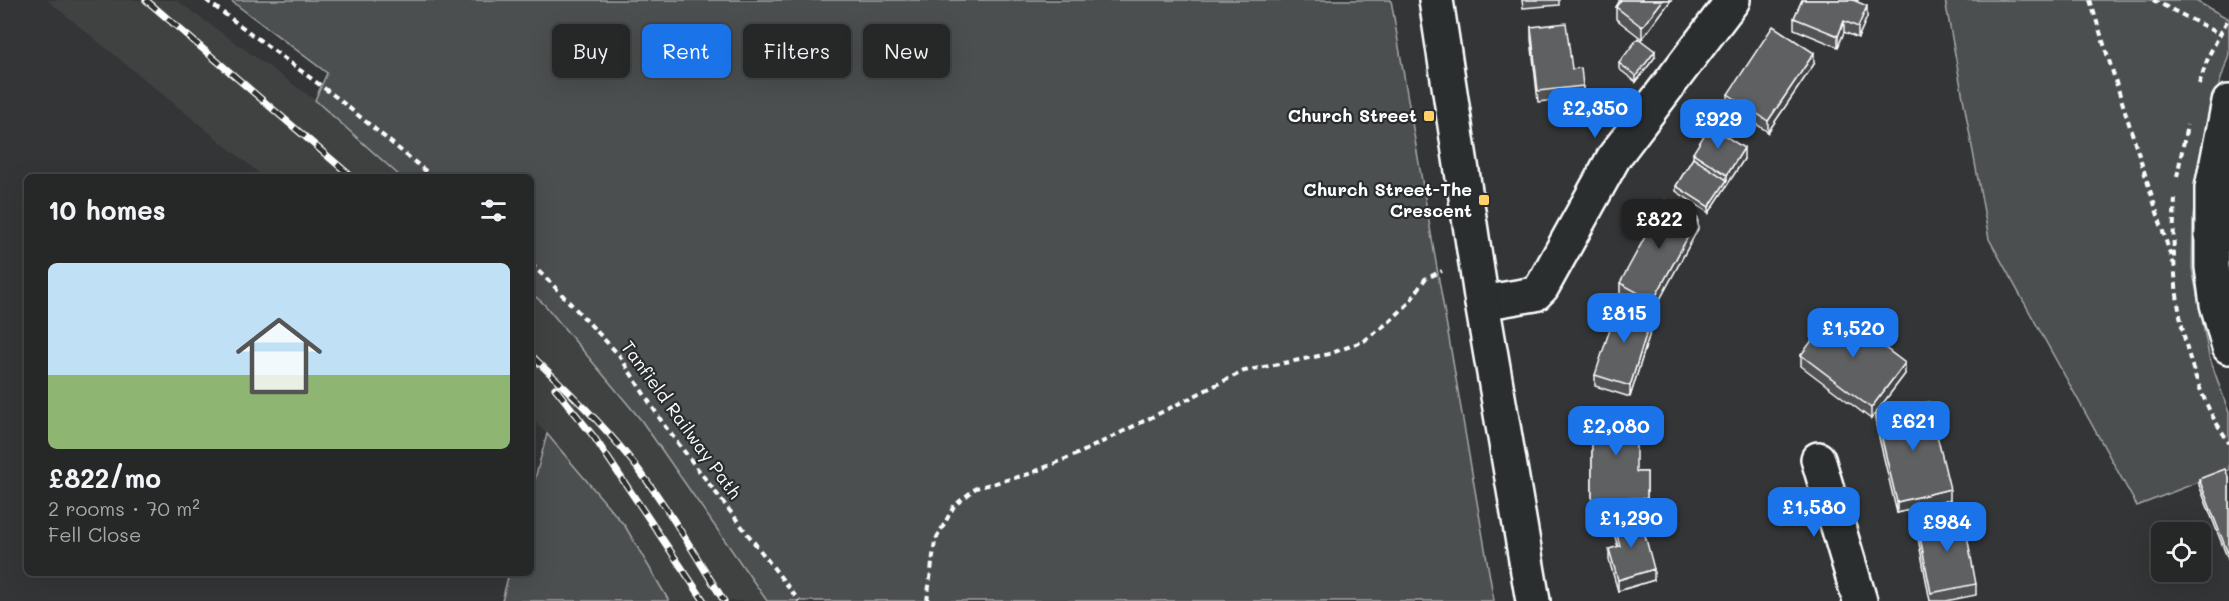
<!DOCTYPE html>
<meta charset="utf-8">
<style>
body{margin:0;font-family:Mali,sans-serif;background:#2e3030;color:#f1f3f6;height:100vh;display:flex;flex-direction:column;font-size:22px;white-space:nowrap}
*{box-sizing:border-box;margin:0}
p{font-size:20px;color:#a4a6a8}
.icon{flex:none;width:33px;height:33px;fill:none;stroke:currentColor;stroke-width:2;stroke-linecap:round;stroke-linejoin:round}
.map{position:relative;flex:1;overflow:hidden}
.panel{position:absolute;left:24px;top:174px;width:510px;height:402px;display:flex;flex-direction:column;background:#262828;border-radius:9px;box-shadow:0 6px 24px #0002,0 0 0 2px #424445}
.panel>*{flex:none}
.guide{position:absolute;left:552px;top:24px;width:570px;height:54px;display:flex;gap:12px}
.buttons{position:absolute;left:2151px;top:522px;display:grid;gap:12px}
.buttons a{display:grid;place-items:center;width:60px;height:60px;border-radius:9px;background:#262828;box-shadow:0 6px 24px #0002,0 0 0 2px #424445;font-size:30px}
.price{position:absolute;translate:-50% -51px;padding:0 14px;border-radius:12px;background:#1a73e8;color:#fff;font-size:20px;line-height:39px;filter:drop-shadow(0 2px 3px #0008)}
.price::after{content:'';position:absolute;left:50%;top:36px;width:18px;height:14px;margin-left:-9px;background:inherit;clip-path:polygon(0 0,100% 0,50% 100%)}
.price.on{background:#222;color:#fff}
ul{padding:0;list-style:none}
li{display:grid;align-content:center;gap:12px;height:318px;padding:0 24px}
li span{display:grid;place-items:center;height:186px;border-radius:9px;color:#555}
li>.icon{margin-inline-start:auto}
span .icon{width:108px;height:108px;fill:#fffc;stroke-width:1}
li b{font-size:26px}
h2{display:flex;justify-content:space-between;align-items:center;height:72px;padding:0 24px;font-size:26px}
.pill{padding:0 21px;border-radius:9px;background:#262828;box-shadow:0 6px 24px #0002,0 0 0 2px #424445;font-size:21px;line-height:54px}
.pill.on{background:#1a73e8;color:#fff}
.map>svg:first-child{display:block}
</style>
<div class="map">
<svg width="2229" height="601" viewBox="0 0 2229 601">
<rect width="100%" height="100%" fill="#333536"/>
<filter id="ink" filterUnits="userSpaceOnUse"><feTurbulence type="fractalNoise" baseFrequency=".0167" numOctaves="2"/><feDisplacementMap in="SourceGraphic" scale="12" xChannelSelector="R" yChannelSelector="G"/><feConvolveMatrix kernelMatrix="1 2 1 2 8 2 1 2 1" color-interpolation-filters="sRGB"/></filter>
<g filter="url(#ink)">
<path fill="#404243" d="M47 0H176L315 100 401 177H264Z
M531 293 544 304 641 420 767 601H669L625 526 547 434 531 418Z"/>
<path fill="#4c4f50" stroke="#a6a7a8" stroke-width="1.5" d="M230 0H1391L1494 601H767L641 420 544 304 531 293V177H401L315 100 327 73Z
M1945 0H2194L2229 19V54L2205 129 2193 215 2192 268 2209 356 2229 413V470L2137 506 1989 239Z
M547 434 625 526 669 601H502L509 573H531V494Z"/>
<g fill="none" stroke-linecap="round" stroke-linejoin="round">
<defs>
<path id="minor" d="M1482 303 1535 294 1542 287 1614 157 1733 0
M1818 459 1860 601"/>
<path id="tertiary" d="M2229 102 2212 188V267L2217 304 2229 347"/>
<path id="trunk" d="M1436 0 1482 303 1533 601"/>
</defs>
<use href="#minor" stroke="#fff" stroke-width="38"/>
<use href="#tertiary" stroke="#fff" stroke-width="38"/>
<use href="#trunk" stroke="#fff" stroke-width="38"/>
<path stroke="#fff" stroke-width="4" stroke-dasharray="6 4.5" stroke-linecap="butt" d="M206 0 336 97 433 177
M2090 0 2173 263
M2153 0 2220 34
M2199 84 2209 55 2229 17
M2177 177 2187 125
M2175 199C2170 269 2178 343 2208 407 2213 419 2222 431 2229 443
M531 264 553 285 619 355 664 425 799 601
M927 601 935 541 954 506 976 488 1029 474 1080 453 1244 371 1329 354 1364 341 1390 321 1409 303 1425 279 1442 271"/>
<use href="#minor" stroke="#2a2d2e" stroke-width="33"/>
<use href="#tertiary" stroke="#2a2d2e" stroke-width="33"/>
<use href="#trunk" stroke="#2a2d2e" stroke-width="33"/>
<defs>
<path id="rail" d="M146 0 352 177
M531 355C564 387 598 419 627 455 664 500 693 552 724 601
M555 388 594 437 704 601"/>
</defs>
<use href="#rail" stroke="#fff" stroke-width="7"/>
<use href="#rail" stroke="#2a2d2e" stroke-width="4.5" stroke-dasharray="14" stroke-linecap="butt"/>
</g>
<path fill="#525354" stroke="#fff" stroke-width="1.5" d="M1522 0H1559V5L1523 8Z
M1619 0H1671L1642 39 1616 19V7L1619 2Z
M1802 0H1858L1857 2 1867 17 1858 38 1844 32 1838 47 1794 29V18Z
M1531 27 1572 69 1583 86V97L1538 102 1531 39Z
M1655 57 1636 82 1619 69V63Z
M1814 64 1768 132 1728 105V94Z
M1693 153 1744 159 1709 213 1676 191V186L1693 158Z
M1698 229 1653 312V323L1630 397 1595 386V375L1652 312 1620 294V283Z
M1801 355 1905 374 1871 419 1801 366Z
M1592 411 1636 472H1647V509L1592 510Z
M1876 414 1950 500 1897 513 1876 425Z
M2229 478V562L2199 485V479Z
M1917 522 1976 584V595L1946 601H1930L1917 533Z
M1614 523 1654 580 1618 591 1609 560V549L1618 547 1614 534Z"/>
<path fill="#424445" stroke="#fff" stroke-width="1.5" d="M1663 0H1671L1642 39V27Z
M1867 6V17L1858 38V27Z
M1844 21V32L1838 47V36Z
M1655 51V57L1636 82V76Z
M1814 53V64L1768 132V121Z
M1744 148V159L1709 213V207L1727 180V175Z
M1698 218V229L1653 312V301Z
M1653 312V323L1630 397V386Z
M1905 363V374L1871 419V408Z
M1950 489V500L1897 513V502Z
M1654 569V580L1618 591V580Z"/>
<path fill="#5f6162" stroke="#fff" stroke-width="1.5" d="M1621 0H1663L1642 27 1616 7Z
M1802 0H1853L1867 6 1858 27 1844 21 1838 36 1794 18Z
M1566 23 1572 69 1581 68 1583 86 1538 91 1531 27Z
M1773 26 1814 53 1768 121 1728 94Z
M1638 38 1655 51 1636 76 1619 63Z
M1710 126 1744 148 1727 175 1693 153Z
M1693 158 1727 180 1709 207 1676 186Z
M1665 200 1698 218 1653 301 1620 283Z
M1619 301 1653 312 1630 386 1595 375Z
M1835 310 1905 363 1871 408 1801 355Z
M1929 402 1950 489 1897 502 1876 414Z
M1592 411H1636V472H1647V498L1592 499Z
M2225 469 2229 478V556L2199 479Z
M1963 514 1976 584 1931 593 1917 522Z
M1640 516 1654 569 1618 580 1609 549 1620 546 1614 523Z"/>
</g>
<g fill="#ffd166" stroke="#2a2d2e" stroke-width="2">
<rect x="1423" y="110" width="12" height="12" rx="3"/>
<rect x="1478" y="194" width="12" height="12" rx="3"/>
</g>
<g text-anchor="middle" stroke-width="4.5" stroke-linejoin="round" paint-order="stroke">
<g font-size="18" font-weight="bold" fill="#fff" stroke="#2a2d2e" text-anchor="end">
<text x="1417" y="122">Church Street</text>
<text x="1472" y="196">Church Street-The<tspan x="1472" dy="21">Crescent</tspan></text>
</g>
<g font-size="18" fill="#fff" stroke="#2a2d2e">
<text transform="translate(681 420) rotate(54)" y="6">Tanfield Railway Path</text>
</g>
</g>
</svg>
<div class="buttons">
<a><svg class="icon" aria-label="locate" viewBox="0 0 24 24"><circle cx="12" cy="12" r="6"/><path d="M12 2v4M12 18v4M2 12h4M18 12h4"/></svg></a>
</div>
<b class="price" style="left:1595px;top:139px">£2,350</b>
<b class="price" style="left:1718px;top:150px">£929</b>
<b class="price on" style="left:1659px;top:250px">£822</b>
<b class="price" style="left:1624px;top:344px">£815</b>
<b class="price" style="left:1853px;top:359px">£1,520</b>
<b class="price" style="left:1913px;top:452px">£621</b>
<b class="price" style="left:1616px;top:457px">£2,080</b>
<b class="price" style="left:1814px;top:538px">£1,580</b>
<b class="price" style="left:1631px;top:549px">£1,290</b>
<b class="price" style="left:1947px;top:553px">£984</b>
<div class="guide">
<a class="pill">Buy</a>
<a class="pill on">Rent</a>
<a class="pill">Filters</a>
<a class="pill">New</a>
</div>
<section class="panel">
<h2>10 homes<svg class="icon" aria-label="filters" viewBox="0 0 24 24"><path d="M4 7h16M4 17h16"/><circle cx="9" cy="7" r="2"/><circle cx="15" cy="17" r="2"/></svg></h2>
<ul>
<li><span style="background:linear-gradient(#bfe0f5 60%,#8fb573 0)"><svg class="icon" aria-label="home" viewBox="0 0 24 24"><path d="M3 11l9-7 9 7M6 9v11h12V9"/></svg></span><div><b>£822/mo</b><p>2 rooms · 70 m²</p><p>Fell Close</p></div></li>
</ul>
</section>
</div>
